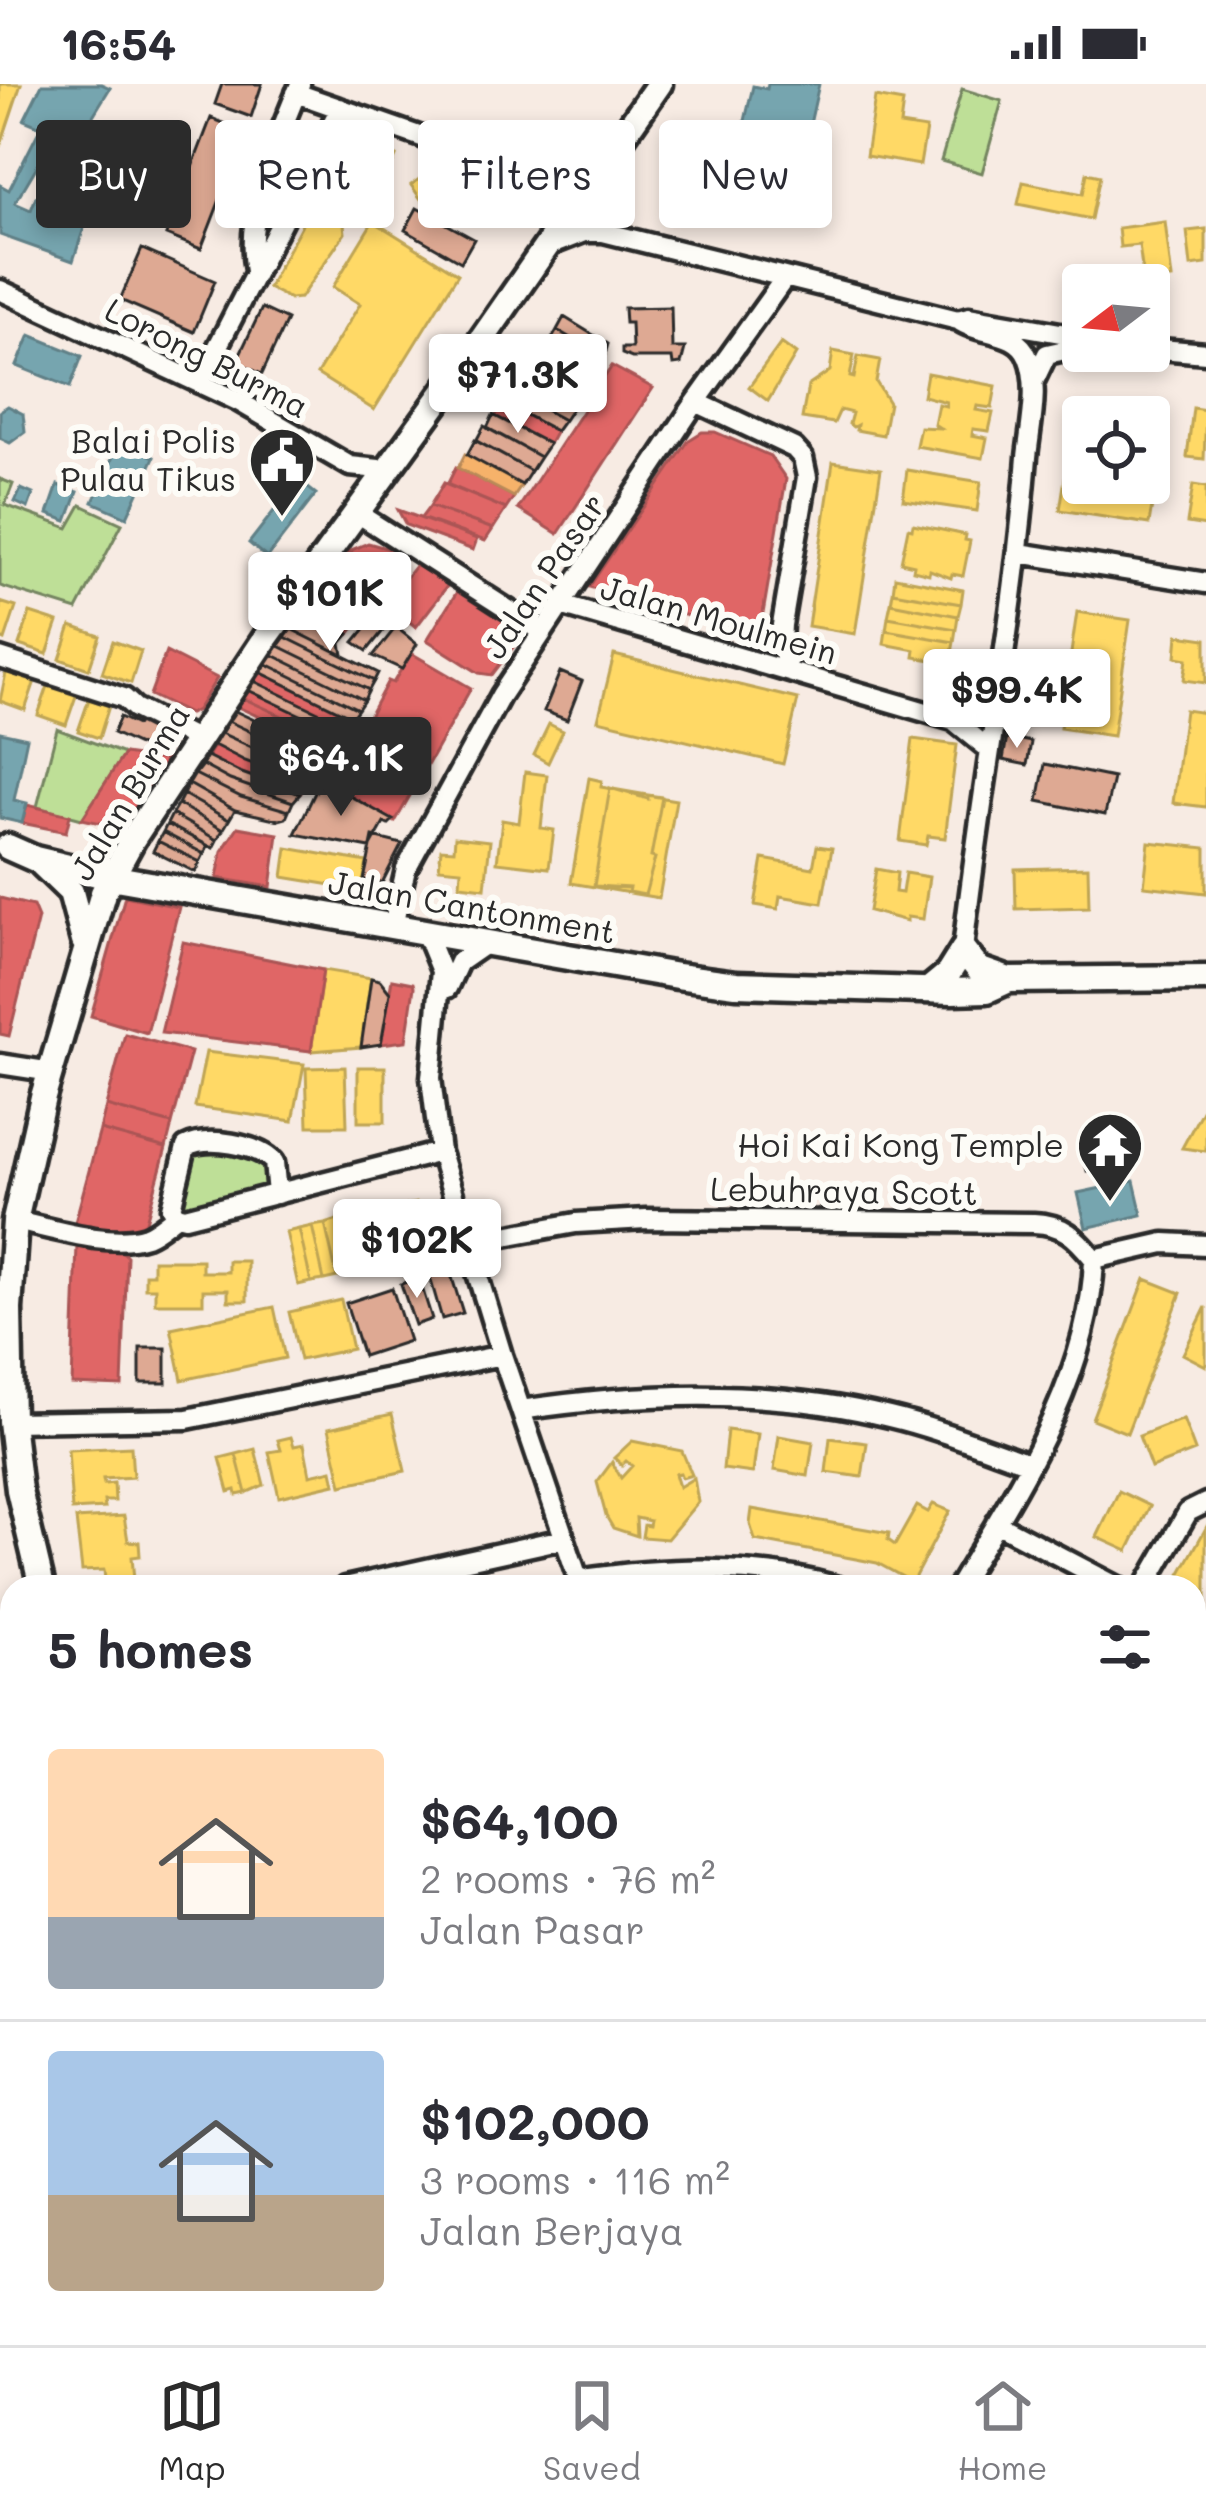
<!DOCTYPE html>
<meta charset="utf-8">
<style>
body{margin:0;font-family:Mali,sans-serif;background:#f7f7f7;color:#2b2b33;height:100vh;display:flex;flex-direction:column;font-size:45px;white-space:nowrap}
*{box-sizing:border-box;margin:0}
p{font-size:39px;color:#7c7c81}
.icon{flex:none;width:66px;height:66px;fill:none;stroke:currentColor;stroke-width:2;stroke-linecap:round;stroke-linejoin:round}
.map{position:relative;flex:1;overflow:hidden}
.panel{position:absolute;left:0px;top:1491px;width:1206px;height:771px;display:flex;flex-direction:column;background:#fff;border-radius:36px 36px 0 0;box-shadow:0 6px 18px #0003}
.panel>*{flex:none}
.top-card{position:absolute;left:36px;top:36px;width:1134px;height:108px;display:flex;gap:24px}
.needle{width:78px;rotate:254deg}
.buttons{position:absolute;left:1062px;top:180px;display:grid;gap:24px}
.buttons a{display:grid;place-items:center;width:108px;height:108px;border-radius:12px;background:#fff;box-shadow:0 6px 18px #0003;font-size:60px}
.price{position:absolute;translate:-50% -102px;padding:0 27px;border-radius:12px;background:#fff;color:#222;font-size:39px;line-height:78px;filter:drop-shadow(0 3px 6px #0008)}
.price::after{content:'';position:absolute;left:50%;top:72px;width:36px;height:27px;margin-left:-18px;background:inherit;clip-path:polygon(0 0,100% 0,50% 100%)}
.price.selected{background:#2b2b2b;color:#fff}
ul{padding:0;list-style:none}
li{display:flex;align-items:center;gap:36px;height:300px;padding:0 48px}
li+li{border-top:3px solid #e1e1e2}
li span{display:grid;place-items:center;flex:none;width:336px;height:240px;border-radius:12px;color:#555}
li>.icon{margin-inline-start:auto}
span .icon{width:144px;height:144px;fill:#fffc;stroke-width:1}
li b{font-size:51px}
h2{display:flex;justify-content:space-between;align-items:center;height:144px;padding:0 48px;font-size:51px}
.pill{padding:0 42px;border-radius:12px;background:#fff;box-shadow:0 6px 18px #0003;font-size:42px;line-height:108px}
.pill.selected{background:#2b2b2b;color:#fff}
.status{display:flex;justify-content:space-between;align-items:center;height:84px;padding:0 60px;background:#fff;direction:ltr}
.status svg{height:33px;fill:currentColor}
.menu{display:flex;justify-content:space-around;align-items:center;height:168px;border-top:3px solid #e1e1e2;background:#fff;font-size:33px;color:#7c7c81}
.menu a{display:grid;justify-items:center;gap:6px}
.menu .selected{color:#2b2b2b}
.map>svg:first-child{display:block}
</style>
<div class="status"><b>16:54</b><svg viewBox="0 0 49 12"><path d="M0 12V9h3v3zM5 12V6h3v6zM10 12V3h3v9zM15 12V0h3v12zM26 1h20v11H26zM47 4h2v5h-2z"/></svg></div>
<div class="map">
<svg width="1206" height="2261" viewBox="0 0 1206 2261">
<rect width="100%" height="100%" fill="#f7ebe3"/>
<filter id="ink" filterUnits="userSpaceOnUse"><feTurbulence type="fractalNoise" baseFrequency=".00833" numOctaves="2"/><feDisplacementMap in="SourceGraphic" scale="24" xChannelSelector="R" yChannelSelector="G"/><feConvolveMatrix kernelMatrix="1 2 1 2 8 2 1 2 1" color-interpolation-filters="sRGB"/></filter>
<g filter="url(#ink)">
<path fill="#bedf97" stroke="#748561" stroke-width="3" d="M962 5 1002 17 982 89 941 77Z
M0 395 13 400 5 421 68 444 81 421 122 440 77 526 0 502Z
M57 645 124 670 82 735 37 723Z
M200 1065 256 1071 269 1084 267 1105 185 1123 181 1119 186 1074Z
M0 1829H12V1971L0 1970Z"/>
<path fill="#ffd966" stroke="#bfa554" stroke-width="3" d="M0 0H21L0 63Z
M875 13 903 18 900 41 926 45 920 81 866 72Z
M352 52 396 72 371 128 327 108Z
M437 82 457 109 430 128 411 101Z
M1087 89 1100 92 1091 135 1018 120 1023 98 1083 110Z
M311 123 344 140 345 149 300 214 290 215 268 204Z
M373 137 458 190 374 326 317 290 360 220 333 203Z
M1165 138 1172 195 1144 198 1139 161 1120 163 1118 144Z
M1206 145V180L1191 182 1187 147Z
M781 259 796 270 768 317 749 303Z
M833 267 854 271 850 293 854 294 858 272 880 276 876 298 889 319 883 351 856 346 857 341 853 343 849 340 852 329 840 326 834 339 802 334 808 302 830 287Z
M927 289 996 302 992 324 977 322 976 326 993 329 989 347 973 345 972 351 987 354 983 374 916 362 920 343 940 344 934 340 938 320 946 322V318L923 312Z
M1193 324 1206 326 1204 375 1187 373Z
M1067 327H1149V333H1083V372H1067Z
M833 378 881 385 855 550 808 542Z
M907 386 981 398 977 427 903 416Z
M1066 388 1083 391V399L1155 403 1149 440 1060 426Z
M751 401 770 414 754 437 759 441 712 508 689 492 676 511 643 502 688 438 692 441 714 409 736 424Z
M1193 401 1206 403V442L1187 439Z
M913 440 966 451 965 456 970 457 963 492 952 490 951 494 930 486 929 490 913 486 914 481 901 478 908 444 912 445Z
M895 493 963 506 961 520 893 508Z
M893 508 961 520 958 532 891 519Z
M0 518 16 523 5 556 0 554Z
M891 519 958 532 956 545 888 533Z
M1077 528 1130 536 1113 652 1060 644Z
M30 529 58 538 47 570 19 561Z
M888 533 956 545 954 558 886 546Z
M71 542 100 552 89 585 60 575Z
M886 546 954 558 950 579 914 573 915 566 884 560Z
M1178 551 1206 555V599L1184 596 1187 575 1176 573Z
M113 557 141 567 131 599 102 589Z
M614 571 798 615 783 680 598 636Z
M7 584 36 594 25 626 0 617Z
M49 599 77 609 66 641 38 631Z
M89 615 109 622 99 654 78 647Z
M1185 626 1206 629V723L1173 719Z
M549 640 563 647 548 679 534 671Z
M913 655 957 661 945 754 928 752 926 761 900 757Z
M525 688 547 691 541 744 554 746 549 784 497 778 502 736 519 739Z
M589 694 602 697 601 703 676 716 659 814 571 799Z
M610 704 648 715V711L662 713 651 773 655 774 645 811 628 808 629 804 594 802Z
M455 753 490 757 485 804 460 801 461 786 439 784 441 765 454 766Z
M1149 758 1206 764V809L1144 802Z
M817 762 832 764 822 819 780 812 778 825 755 821 763 775 813 784Z
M287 764 367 778 362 806 283 793Z
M1088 783 1089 823 1016 825 1015 785Z
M876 785 897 789 895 808 902 809 905 789 929 793 923 835 907 833V837L869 827Z
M323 886 371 894 361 963 311 967Z
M206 968 304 980 293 1037 195 1023Z
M345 983 347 1042H308L306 984Z
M358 983H385V1038H358Z
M1206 1019V1067L1182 1064Z
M416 1119 428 1172 402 1178 390 1125Z
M390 1125 402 1178 389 1181 377 1128Z
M377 1128 389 1181 376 1184 364 1130Z
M364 1130 376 1184 363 1187 351 1134Z
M351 1134 363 1187 350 1190 338 1136Z
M338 1136 350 1190 337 1193 325 1140Z
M325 1140 337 1193 324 1196 312 1142Z
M312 1142 324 1196 311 1198 299 1145Z
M299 1145 311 1198 298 1201 286 1148Z
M153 1176H202V1188H228V1177H247V1217H228V1206H203V1219H155V1204H145V1190H153Z
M1145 1195 1181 1209 1127 1349 1092 1335Z
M341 1216 352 1265 300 1276 289 1228Z
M274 1223 285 1274 182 1296 171 1244Z
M1206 1223V1282L1183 1270Z
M392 1330 405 1387 342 1401 329 1344Z
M1183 1335 1195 1367 1151 1384 1139 1352Z
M727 1346 758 1350 753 1389 723 1385Z
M779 1352 813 1358 808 1392 774 1386Z
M291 1353 294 1362 304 1360 310 1391 332 1386 335 1400 279 1413 269 1368 281 1366 278 1356Z
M830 1354 867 1359 862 1393 826 1388Z
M632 1357 682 1367 692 1391 682 1394 680 1389 675 1390 679 1403 694 1394 698 1418 667 1455 642 1453 644 1441 649 1442 650 1437 636 1434 637 1452 613 1444 606 1432 597 1398 612 1378 621 1394 632 1382 626 1377 622 1381 614 1374Z
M131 1363 133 1393 103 1395 104 1400 114 1399 115 1417H104L105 1424 72 1426 68 1366Z
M255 1365 264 1401 246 1409 236 1370Z
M236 1370 246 1409 237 1411 236 1406 229 1408 220 1374Z
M1119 1407 1150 1422 1128 1467 1097 1453Z
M933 1420 950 1427 912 1498 877 1479 755 1456 750 1440 752 1425 889 1449 888 1456 895 1461 917 1422 928 1428Z
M124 1432 128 1457 139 1458 140 1472 132 1473 134 1496H105L104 1486 82 1487 76 1435Z
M1206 1444V1629L1194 1650V1503H1173Z
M534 1492 537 1503H487Z
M1206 1763V1941L1200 1953 1194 1949V1785Z
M0 2039H6V2146H0Z
M12 2233V2250H67L69 2261H0V2235Z
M12 2234V2250H84L85 2261H0V2235Z
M84 2250H139L141 2261H85Z
M499 2250H539L535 2261H497Z
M563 2250H594L600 2252 597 2261H560Z
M696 2250H743L739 2261H726Z
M887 2250H933L930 2261H901Z
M974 2250H1022L1017 2261H995Z"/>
<path fill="#e06666" stroke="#aa5454" stroke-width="3" d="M545 258 596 286 588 299 538 273Z
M612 282 653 304 558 450 518 425Z
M502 318 556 347 549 360 496 332Z
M702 348H715L770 372 786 395 759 553 589 503 689 356Z
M456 383 514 413 506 425 447 401Z
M444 399 506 425 493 445 430 422Z
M430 422 493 445 485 457 421 434Z
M398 426 477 455 473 466 406 441Z
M368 459 397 467 391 474 399 484 389 499 349 467Z
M349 467 389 499 381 508 341 478Z
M418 478 448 501 416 543 386 519Z
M460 503 519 545 518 557 492 591 479 589 427 556Z
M317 507 358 538 349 550 310 517Z
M166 568 217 594 197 626 189 630 150 611Z
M411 569 471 604 395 738 323 697 344 662 351 666 388 597 393 599Z
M260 588 352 633 347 642 254 597Z
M248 606 341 650 336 657 243 614Z
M243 614 336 657 331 666 238 623Z
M214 661 245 677 307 700 300 710 239 688 207 672Z
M124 670 166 676 124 744 82 735Z
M27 721 70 731 66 748 22 739Z
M238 743 278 750 271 803 217 794 222 767Z
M125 812 179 823 147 949 91 932Z
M0 814 33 822 38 834 9 952 0 950Z
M183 858 323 886 311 967 161 949Z
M392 895 413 899 414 903 406 957 381 960Z
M125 950 191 968 172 1040 106 1022Z
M106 1022 172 1040 166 1064 100 1046Z
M100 1046 166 1064 145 1141 137 1147 79 1146 74 1142Z
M77 1161 117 1162 127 1172 122 1302 72 1300Z
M12 2200V2234L0 2235V2202Z"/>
<path fill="#6fa8dc" stroke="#5b82a7" stroke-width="3" d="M0 1766H12V1823H0Z"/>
<path fill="#f6b26b" stroke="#b98a58" stroke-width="3" d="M465 370 522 401 514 413 458 384Z"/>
<path fill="#76a5af" stroke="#608087" stroke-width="3" d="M42 0H101L110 4 78 56 58 47 15 119 31 126 36 113 88 132 73 177 0 151V101L9 106 41 43 24 36Z
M768 0H819L788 138 736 126 738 120 730 119 736 96 743 98 750 66 739 63 753 2 767 5Z
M111 70 136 75 126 124 101 119Z
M30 251 82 272 70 303 17 282Z
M8 322 23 330 25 348 10 359 0 354V327Z
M120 357 154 373 127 433 93 418Z
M298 396 316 410 267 474 249 459Z
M58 401 78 408 67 437 48 430Z
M21 405 33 410 28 424 15 418Z
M0 648 27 654 14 716 27 719 22 739 0 734Z
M1134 1097 1142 1131 1086 1144 1078 1109Z"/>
<path fill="#dea993" stroke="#2b2b2b" stroke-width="3" d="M222 0H262L251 33 215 20Z
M211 34 246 48 201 165 166 151Z
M710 58 737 64 725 124 694 118 692 112 696 96H699L700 72 708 68Z
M454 62 524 111 515 124 445 76Z
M417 124 474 155 461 178 405 146Z
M142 165 215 197 194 248 120 216Z
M671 223 672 264H685L681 280 673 281 672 274H632L622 270V264H632L631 239H625L624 224Z
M262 224 287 236 262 290 236 278Z
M564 233 608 260 604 274 557 246Z
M557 246 604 274 596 286 549 260Z
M535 272 588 299 580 311 528 285Z
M526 284 580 311 572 324 520 296Z
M518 295 572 324 564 336 512 308Z
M510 307 564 336 556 347 504 319Z
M493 331 549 360 540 373 487 344Z
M484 342 540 373 531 387 476 357Z
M475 356 531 387 522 401 467 371Z
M341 478 381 508 372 519 332 489Z
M332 489 372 519 364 530 324 499Z
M324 499 364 530 358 538 317 507Z
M310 517 349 550 341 559 301 528Z
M386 519 398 528 367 567 354 558Z
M301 528 341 559 343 571 289 544Z
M396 543 417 560 402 585 373 572Z
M289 544 378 589 374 597 283 552Z
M283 552 374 597 369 606 277 561Z
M277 561 369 606 364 616 271 570Z
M271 570 364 616 358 625 265 579Z
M265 579 358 625 352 633 260 588Z
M560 588 582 597 567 636 544 627Z
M254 597 347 642 341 650 248 606Z
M235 627 327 670 321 681 228 637Z
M120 633 137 641 140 636 166 652 162 672 113 649Z
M228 637 321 681 313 691 221 649Z
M221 649 313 691 307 700 245 677 214 661Z
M1007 653 1031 658 1027 681 1003 676Z
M207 672 239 688 300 710 293 718 230 696 202 681Z
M1045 680 1113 694 1105 731 1038 717Z
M202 681 230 696 293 718 289 727 241 713 195 690Z
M195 690 241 713 289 727 286 734 279 736 235 726 189 700Z
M321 696 393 736 388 741 384 739 370 764 295 750Z
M189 700 235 726 229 736 183 710Z
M183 710 229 736 223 746 178 720Z
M178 720 223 746 217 756 172 730Z
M172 730 217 756 213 764 167 740Z
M167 740 208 762 204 770 163 748Z
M163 748 204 770 200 778 158 757Z
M373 753 402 760 382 799 364 796Z
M158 757 200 778 195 788 153 767Z
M371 894 380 896 390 909 381 960 361 963Z
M1110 1051 1118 1080 1087 1087 1080 1059Z
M449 1184 463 1229 442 1235 429 1190Z
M419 1194 432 1235 415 1241 401 1200Z
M392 1204 409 1257 363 1272 346 1219Z
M140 1264H166V1299H140Z"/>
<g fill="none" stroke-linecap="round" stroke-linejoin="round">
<defs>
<path id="minor" d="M296 9 436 58
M548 162 584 148H603L958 236 969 233 1083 253
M255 187C243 129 278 55 300 0
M0 206 238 317 350 382 388 386
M958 236C980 252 1017 245 1028 273 1040 302 1030 343 1027 373 1014 539 981 702 963 866
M1149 264 1206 269
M1035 295 1047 270 1083 262
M199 299 340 24
M696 318 794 364 803 374 807 393 782 541 781 559 789 587
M357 429 543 548
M1019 469 1206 499
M561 521 953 636 990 666
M0 574 124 614 135 624 198 656
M393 842 406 785 501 611 691 325 784 195
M425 848 441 887 431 994 440 1068 502 1271 581 1503
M447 904 459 878 485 860
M0 980 52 988
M177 1131 185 1133 440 1068
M177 1131 171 1124 186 1063C208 1052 257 1060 274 1078L277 1110
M15 1137C50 1144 110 1164 146 1152 157 1148 167 1138 177 1131
M466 1159 576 1139 646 1135 1034 1139C1064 1140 1076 1153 1094 1175
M1094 1175 1164 1159 1206 1161
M521 1326C641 1308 771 1304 889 1333 936 1344 983 1363 1029 1379
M11 1338 187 1335 502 1271
M996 1439 1118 1503
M578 1496C664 1483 754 1479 838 1503
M345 1503 563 1455
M958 1503C1017 1404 1090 1295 1094 1175
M1145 1503 1188 1428 1206 1419
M1194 1713 1206 1691
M0 1721 12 1720
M0 1988 12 1989
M1194 2084 1206 2063
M333 2250 373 2261
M627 2261 631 2250
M1098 2261 1104 2250"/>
<path id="major" d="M8 763 35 775 110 793 677 892 736 900 952 907 987 906 1009 896
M42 780 71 808 84 857
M931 904 948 890 963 866 978 885 1009 896 1206 894
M42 1503 19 1406 11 1338 9 1225 15 1137 43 1013 103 809 132 756 267 552 469 274 659 0
M217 2250 219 2261"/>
</defs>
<use href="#minor" stroke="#2b2b2b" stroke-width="27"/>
<use href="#major" stroke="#2b2b2b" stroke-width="33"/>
<use href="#minor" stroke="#fdfcf7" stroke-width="18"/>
<use href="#major" stroke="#fdfcf7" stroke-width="24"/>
</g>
</g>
<defs>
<symbol id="civic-pin" viewBox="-11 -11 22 30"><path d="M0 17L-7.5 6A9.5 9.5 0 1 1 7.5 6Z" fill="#2b2b2b" stroke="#fdfcf7"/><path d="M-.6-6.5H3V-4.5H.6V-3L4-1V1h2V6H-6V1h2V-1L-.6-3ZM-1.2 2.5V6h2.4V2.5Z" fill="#fff"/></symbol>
<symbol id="temple-pin" viewBox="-11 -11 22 30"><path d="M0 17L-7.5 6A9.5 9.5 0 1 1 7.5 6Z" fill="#2b2b2b" stroke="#fdfcf7"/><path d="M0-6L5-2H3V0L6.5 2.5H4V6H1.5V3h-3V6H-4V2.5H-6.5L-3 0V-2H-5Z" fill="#fff"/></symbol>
</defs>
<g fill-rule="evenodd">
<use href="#civic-pin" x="244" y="338" width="76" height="104"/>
<use href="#temple-pin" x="1072" y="1023" width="76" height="104"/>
</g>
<g text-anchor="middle" stroke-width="12" stroke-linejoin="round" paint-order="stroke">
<g font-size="33" fill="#2b2b2b" stroke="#fdfcf7">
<text transform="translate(207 274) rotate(27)" y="12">Lorong Burma</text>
<text transform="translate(544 492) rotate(-56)" y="12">Jalan Pasar</text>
<text transform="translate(719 536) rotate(16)" y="12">Jalan Moulmein</text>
<text transform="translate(130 708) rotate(-59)" y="12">Jalan Burma</text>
<text transform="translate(472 823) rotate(10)" y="12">Jalan Cantonment</text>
<text transform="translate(844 1107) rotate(1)" y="12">Lebuhraya Scott</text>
</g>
<g font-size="33" fill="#2b2b2b" stroke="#fdfcf7" text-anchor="end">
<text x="236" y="369">Balai Polis<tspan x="236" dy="38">Pulau Tikus</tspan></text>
<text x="1064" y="1073">Hoi Kai Kong Temple</text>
</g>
</g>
</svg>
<div class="buttons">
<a><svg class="needle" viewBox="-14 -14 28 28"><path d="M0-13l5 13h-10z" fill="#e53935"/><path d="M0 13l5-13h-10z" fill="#7c7c81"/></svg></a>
<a><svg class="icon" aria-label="locate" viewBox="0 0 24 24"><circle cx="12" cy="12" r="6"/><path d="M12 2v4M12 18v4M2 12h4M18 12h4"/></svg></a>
</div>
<b class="price" style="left:518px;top:352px">$71.3K</b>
<b class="price" style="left:330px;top:570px">$101K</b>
<b class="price" style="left:1017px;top:667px">$99.4K</b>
<b class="price selected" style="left:341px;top:735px">$64.1K</b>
<b class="price" style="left:417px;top:1217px">$102K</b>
<div class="top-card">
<a class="pill selected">Buy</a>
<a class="pill">Rent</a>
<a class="pill">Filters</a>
<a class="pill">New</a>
</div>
<section class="panel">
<h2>5 homes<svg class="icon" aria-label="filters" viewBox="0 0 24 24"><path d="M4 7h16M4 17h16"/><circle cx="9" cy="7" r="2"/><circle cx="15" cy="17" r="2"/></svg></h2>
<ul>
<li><span style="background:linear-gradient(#ffd9b3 70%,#9aa5b1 0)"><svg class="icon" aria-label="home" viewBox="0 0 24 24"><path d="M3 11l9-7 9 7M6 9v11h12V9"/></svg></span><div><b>$64,100</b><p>2 rooms · 76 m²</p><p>Jalan Pasar</p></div></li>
<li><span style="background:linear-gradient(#a9c7e8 60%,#b9a48a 0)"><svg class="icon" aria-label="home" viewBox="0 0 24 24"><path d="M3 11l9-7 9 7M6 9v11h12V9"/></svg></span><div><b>$102,000</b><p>3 rooms · 116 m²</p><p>Jalan Berjaya</p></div></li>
</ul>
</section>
</div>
<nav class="menu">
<a class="selected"><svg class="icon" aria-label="map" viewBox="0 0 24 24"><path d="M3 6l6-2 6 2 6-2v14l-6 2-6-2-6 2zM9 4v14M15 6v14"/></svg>Map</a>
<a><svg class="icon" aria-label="saved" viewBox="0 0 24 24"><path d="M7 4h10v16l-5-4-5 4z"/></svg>Saved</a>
<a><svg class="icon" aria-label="home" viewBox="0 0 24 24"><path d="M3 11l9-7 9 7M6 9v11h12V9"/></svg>Home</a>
</nav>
